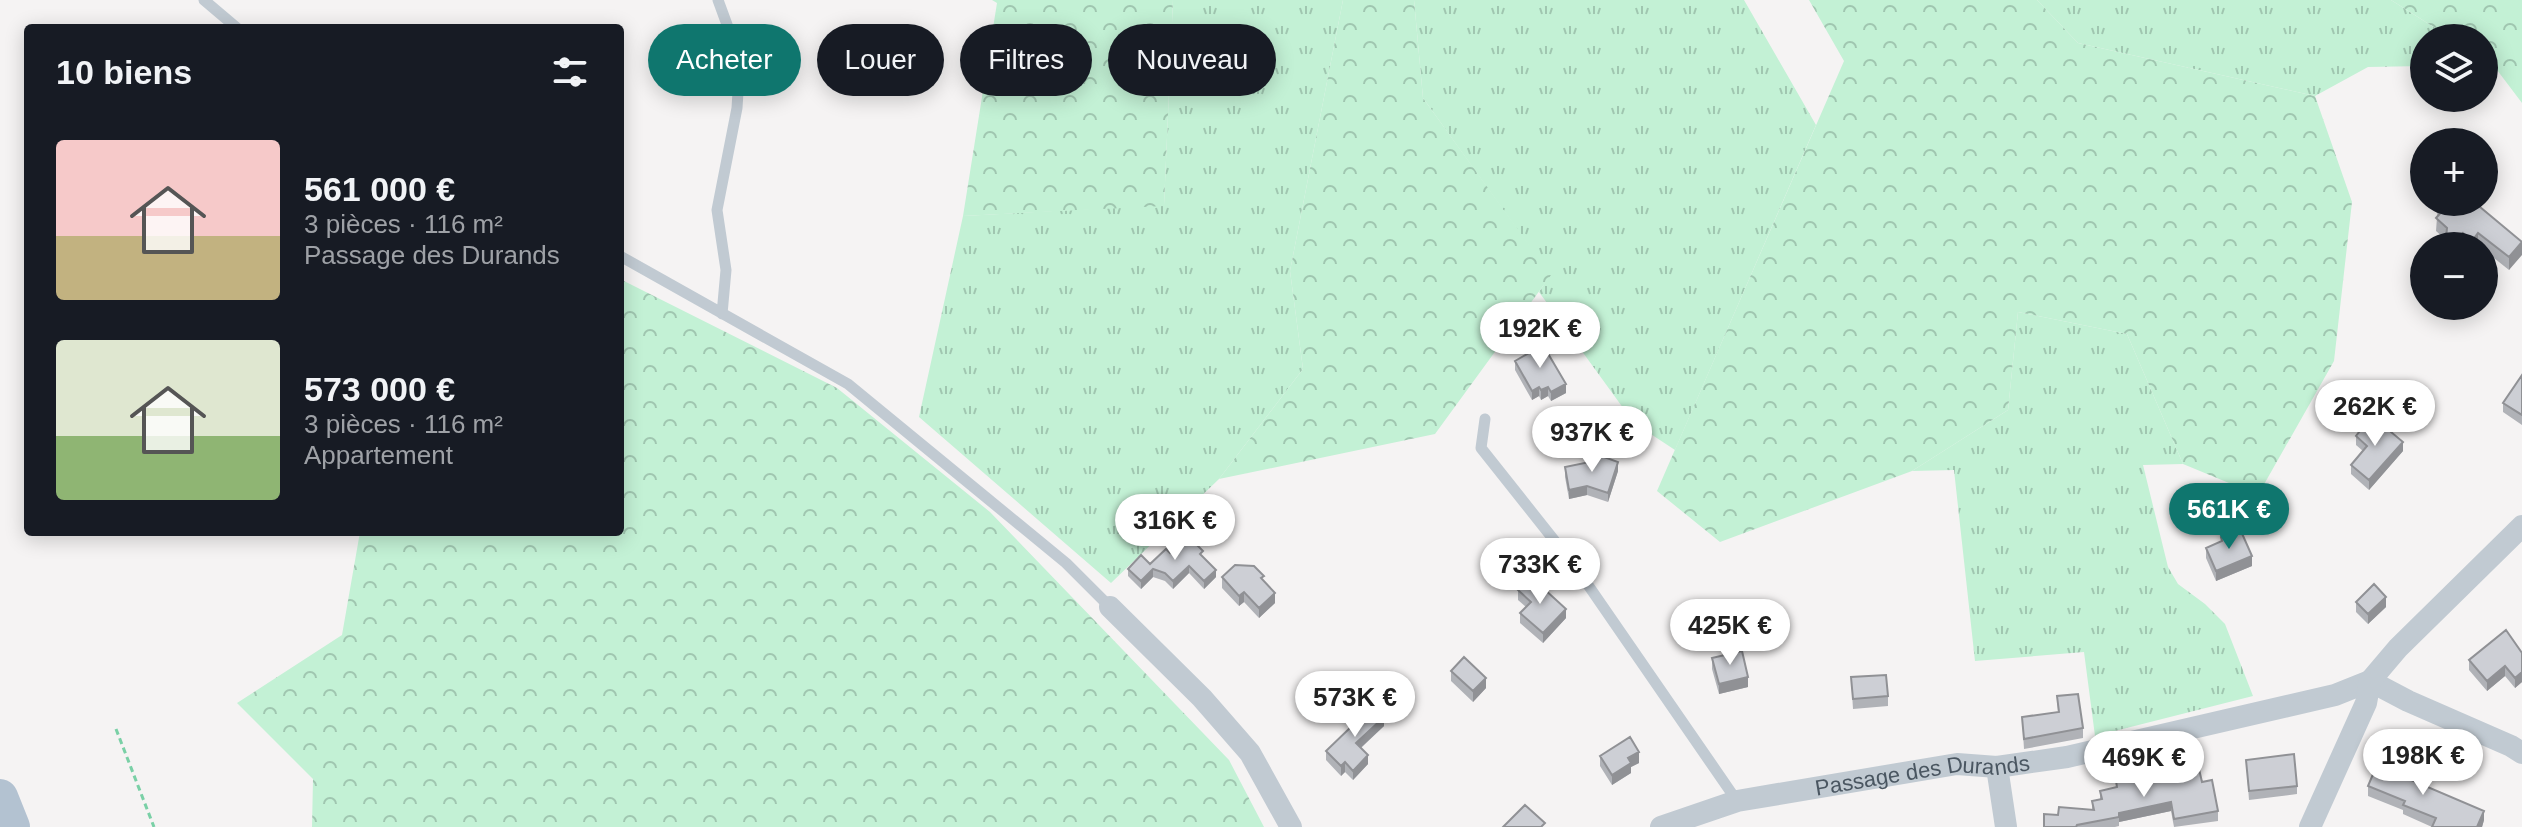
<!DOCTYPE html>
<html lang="fr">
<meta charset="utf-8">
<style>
body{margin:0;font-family:Arial,sans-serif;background:#20242c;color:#f1f3f6;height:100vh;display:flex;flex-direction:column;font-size:30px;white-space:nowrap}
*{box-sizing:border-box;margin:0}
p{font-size:26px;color:#9ea1a6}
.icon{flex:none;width:44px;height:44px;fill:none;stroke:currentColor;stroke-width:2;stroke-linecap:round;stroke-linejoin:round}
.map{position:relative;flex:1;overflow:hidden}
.panel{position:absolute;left:24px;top:24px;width:600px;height:512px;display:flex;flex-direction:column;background:#171b24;border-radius:8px;box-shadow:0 4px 20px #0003}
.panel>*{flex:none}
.hud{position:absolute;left:648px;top:24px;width:760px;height:72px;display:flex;gap:16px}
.controls{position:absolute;left:2410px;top:24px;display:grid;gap:16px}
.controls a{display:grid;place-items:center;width:88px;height:88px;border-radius:50%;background:#171b24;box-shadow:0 4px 20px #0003;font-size:40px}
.price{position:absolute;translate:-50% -68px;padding:0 18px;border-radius:28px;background:#fff;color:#222;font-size:26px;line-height:52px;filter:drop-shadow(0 2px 4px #0008)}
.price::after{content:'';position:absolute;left:50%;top:48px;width:24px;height:18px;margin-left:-12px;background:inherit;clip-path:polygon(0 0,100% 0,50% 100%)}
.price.active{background:#0f766e;color:#fff}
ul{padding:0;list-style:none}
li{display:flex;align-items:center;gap:24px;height:200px;padding:0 32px}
li span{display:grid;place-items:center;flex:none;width:224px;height:160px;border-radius:8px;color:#555}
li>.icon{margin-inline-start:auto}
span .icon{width:96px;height:96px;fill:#fffc;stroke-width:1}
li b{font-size:34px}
h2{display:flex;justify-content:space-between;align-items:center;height:96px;padding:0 32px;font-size:34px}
.pill{padding:0 28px;border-radius:36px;background:#171b24;box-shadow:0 4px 20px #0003;font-size:28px;line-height:72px}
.pill.active{background:#0f766e;color:#fff}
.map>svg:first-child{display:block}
</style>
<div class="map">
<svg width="2522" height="827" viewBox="0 0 2522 827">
<defs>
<pattern id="grass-tufts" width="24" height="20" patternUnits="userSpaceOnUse" patternTransform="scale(2)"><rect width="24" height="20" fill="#c3f1d5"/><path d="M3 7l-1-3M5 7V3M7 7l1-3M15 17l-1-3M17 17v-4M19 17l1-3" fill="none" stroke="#a0c6b0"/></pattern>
<pattern id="forest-crowns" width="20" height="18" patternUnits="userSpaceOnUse" patternTransform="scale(2)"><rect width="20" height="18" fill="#c3f1d5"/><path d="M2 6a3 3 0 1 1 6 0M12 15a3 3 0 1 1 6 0" fill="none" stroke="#a0c6b0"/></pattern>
<pattern id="water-ripples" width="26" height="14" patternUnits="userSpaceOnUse" patternTransform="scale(2)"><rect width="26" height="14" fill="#90daee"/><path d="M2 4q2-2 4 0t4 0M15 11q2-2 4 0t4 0" fill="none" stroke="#78b4c4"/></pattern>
</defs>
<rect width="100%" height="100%" fill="#f5f3f3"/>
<path fill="url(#grass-tufts)" d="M1173 0H1343L1290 271 1303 369 1219 479 1111 583 919 417 963 216 1164 205Z
M1414 0H1744L1816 125 1675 450 1634 423 1539 292 1550 275 1423 98Z
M2037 0H2391L2451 38H2424V66L2368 67 2315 96 2078 43Z
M2018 312 2127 334 2183 464 2143 465 2168 567 2178 584 2205 604 2225 624 2253 696 2095 736 2084 652 1975 661 1954 470 1912 471 2008 410Z"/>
<path fill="url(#forest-crowns)" d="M992 0H1173L1164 206 963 216 997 3Z
M1343 0H1414L1423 98 1551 275 1435 434 1219 479 1303 369 1290 271Z
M1809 0H2037L2078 43 2315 96 2352 202 2334 361 2258 495 2183 464 2127 334 2018 312 2008 410 1912 471 1720 542 1657 491 1844 61Z
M2391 0H2522V103L2494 66 2484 59V38H2451Z
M620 279 837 388 990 512 1229 760 1264 827H312L313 779 237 703 342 635 360 532H620Z"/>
<path fill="url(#water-ripples)" d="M1219 513 1229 524 1208 545 1198 534Z"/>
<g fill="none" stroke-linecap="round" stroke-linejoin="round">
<path stroke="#7ad0a6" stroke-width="3" stroke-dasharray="6 4" stroke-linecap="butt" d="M116 729 154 827"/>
<path stroke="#c1cad2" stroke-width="11" d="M204 0 237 28
M718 0 740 60 737 108 717 210 726 270 722 314
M620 256 848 384 1066 563 1110 607
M1485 419 1481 448 1577 569 1737 801"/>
<g stroke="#c1cad2" stroke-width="22">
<path d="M1110 607 1202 698 1250 753 1291 827"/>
<path d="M1997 767 2006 827"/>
<path id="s1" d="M1661 827 1737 801 1957 764 1997 767 2067 757 2335 695 2370 681 2408 701 2511 746 2522 753"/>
<path d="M2310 827 2366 703 2370 681 2398 648 2522 526"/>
</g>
<path stroke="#b3c2d1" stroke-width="36" d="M0 797 12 827"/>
</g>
<path fill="#b0b2b7" d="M2438 204 2522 241 2509 270 2484 250V246H2446V240L2436 231Z
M1515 361 1566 393 1551 401 1548 396 1541 400 1539 396 1532 400 1515 370Z
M2522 375V425L2503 412V403Z
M2356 436 2403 451 2369 490 2351 474V465L2363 451 2356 445Z
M1565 467 1618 471 1608 502 1587 495 1569 499 1565 477Z
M2221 537 2252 566 2216 581 2206 558V548L2221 541Z
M1170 553 1203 557 1216 577 1204 589 1189 573 1173 589 1165 581 1153 577 1141 589 1128 576V569L1150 564Z
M1222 577 1264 581 1275 603 1259 618 1244 602 1239 606 1222 588Z
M1518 590 1566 618 1543 643 1520 623V613L1526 607 1518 600Z
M2356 602 2386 607 2368 624 2356 612Z
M2522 653V682L2515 688 2505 676 2487 691 2469 670V660Z
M1712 658 1748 687 1719 694 1712 669Z
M1451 671 1486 688 1473 702 1451 681Z
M1851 677 1888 696V706L1853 709Z
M2057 696 2083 728V738L2024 749 2022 717 2058 713Z
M1350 722 1384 726 1361 748 1368 764 1353 780 1345 772 1341 776 1326 760V751L1350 729Z
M1600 756 1639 763 1631 767V773L1612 785 1600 766Z
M2246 760 2297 786V794L2249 800Z
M2402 771 2401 775 2484 820 2482 827H2432L2403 814V810L2368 796V786Z
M2139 780 2202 782 2218 811V821L2174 827 2171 811 2119 822V826L2115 827H2044L2058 815 2092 810V801L2100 799V791L2116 787V781Z"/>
<path fill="#909195" d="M2463 233V246H2460V237Z
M2478 233V246H2472V241Z
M2457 234V246H2446V238Z
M2522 242V255L2509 270V257Z
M1566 384V393L1551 401V392Z
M1539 387V396L1532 400V391Z
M1548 387V396L1541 400V390Z
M2403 442V451L2369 490V480Z
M1618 462V471L1608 502V493Z
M1587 486V495L1569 499V490Z
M2252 556V566L2216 581V571Z
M1189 566V573L1173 589V581Z
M1153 569V577L1141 589V581Z
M1216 570V577L1204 589V581Z
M1244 592V602L1239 606V596Z
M1275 593V603L1259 618V608Z
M2386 597V607L2368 624V614Z
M1566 609V618L1543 643V633Z
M2505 666V676L2487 691V681Z
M2522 672V682L2515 688V678Z
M1748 677V687L1719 694V684Z
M1486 678V688L1473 702V691Z
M1384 717V726L1356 752V743Z
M1639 752V763L1631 767V773L1612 785V775L1628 758Z
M1368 755V764L1353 780V771Z
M2402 761V771L2397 783V774Z
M1345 762V772L1341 776V766Z
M2171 802V811L2119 822V813Z
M2484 811V820L2482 827H2477Z"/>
<path fill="#cdcfd5" stroke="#909195" stroke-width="2" d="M2440 202H2474L2522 242 2509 257 2478 233 2472 241 2463 233 2460 237 2457 234 2446 238 2447 228 2436 218 2444 209 2438 204Z
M1543 345 1566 384 1551 392 1548 387 1541 390 1539 387 1532 391 1515 361Z
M2522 375V415L2503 403Z
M2372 416 2403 442 2369 480 2351 465 2367 446 2356 436Z
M1593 453 1618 462 1608 493 1587 486 1569 490 1565 467 1590 462Z
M2240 529 2252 556 2216 571 2206 548 2222 541 2221 537Z
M1184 538H1190L1203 551 1200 554 1216 570 1204 581 1189 566 1173 581 1165 573 1153 569 1141 581 1128 569 1141 555 1150 564 1166 549 1170 553Z
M1235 565 1254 566 1264 576 1261 578 1275 593 1259 608 1244 592 1239 596 1222 577Z
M1531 577 1566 609 1543 633 1520 613 1531 602 1518 590Z
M2374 584 2386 597 2368 614 2356 602Z
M2506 630 2522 653V672L2515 678 2505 666 2487 681 2469 660Z
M1742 651 1748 677 1719 684 1712 658Z
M1464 657 1486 678 1473 691 1451 671Z
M1886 675 1888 696 1853 699 1851 677Z
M2078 694 2083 728 2024 739 2022 717 2059 712 2057 696Z
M1371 703 1384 717 1356 743 1368 755 1353 771 1345 762 1341 766 1326 751 1353 725 1350 722Z
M1630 737 1639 752 1628 758 1631 763 1612 775 1600 756Z
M2382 753 2402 761 2397 774 2484 811 2477 827H2432L2436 818 2403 805 2405 801 2368 786Z
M2294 754 2297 786 2249 791 2246 760Z
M2199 769 2202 782 2212 780 2218 811 2174 819 2171 802 2119 813V817L2077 825 2076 827H2044V814L2058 815 2059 807 2094 810 2092 801 2102 799 2100 791 2117 787 2116 781 2138 776 2139 780Z
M1525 805 1545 823 1541 827H1503Z"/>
<g text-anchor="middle" stroke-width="6" stroke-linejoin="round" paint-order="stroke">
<g font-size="22" fill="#4a5661" stroke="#fff">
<text dy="8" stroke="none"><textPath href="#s1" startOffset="268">Passage des Durands</textPath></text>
</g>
</g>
</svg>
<div class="controls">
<a><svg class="icon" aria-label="layers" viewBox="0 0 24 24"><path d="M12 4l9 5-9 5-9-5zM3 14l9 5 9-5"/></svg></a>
<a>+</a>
<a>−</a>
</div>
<b class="price" style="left:1540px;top:370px">192K €</b>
<b class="price" style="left:2375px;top:448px">262K €</b>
<b class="price" style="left:1592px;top:474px">937K €</b>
<b class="price active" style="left:2229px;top:551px">561K €</b>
<b class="price" style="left:1175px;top:562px">316K €</b>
<b class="price" style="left:1540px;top:606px">733K €</b>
<b class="price" style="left:1730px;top:667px">425K €</b>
<b class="price" style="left:1355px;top:739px">573K €</b>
<b class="price" style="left:2423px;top:797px">198K €</b>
<b class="price" style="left:2144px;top:799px">469K €</b>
<div class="hud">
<a class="pill active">Acheter</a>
<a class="pill">Louer</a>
<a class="pill">Filtres</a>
<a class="pill">Nouveau</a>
</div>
<section class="panel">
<h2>10 biens<svg class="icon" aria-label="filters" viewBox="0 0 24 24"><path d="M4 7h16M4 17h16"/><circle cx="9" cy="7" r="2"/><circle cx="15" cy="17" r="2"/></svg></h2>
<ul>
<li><span style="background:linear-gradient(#f6c9c9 60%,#c2b280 0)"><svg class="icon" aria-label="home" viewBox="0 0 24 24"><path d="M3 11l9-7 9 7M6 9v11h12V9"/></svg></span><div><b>561 000 €</b><p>3 pièces · 116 m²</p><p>Passage des Durands</p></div></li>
<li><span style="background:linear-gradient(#dfe7d0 60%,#8fb573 0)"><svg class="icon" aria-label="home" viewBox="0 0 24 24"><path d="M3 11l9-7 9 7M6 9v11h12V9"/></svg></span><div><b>573 000 €</b><p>3 pièces · 116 m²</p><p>Appartement</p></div></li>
</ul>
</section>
</div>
